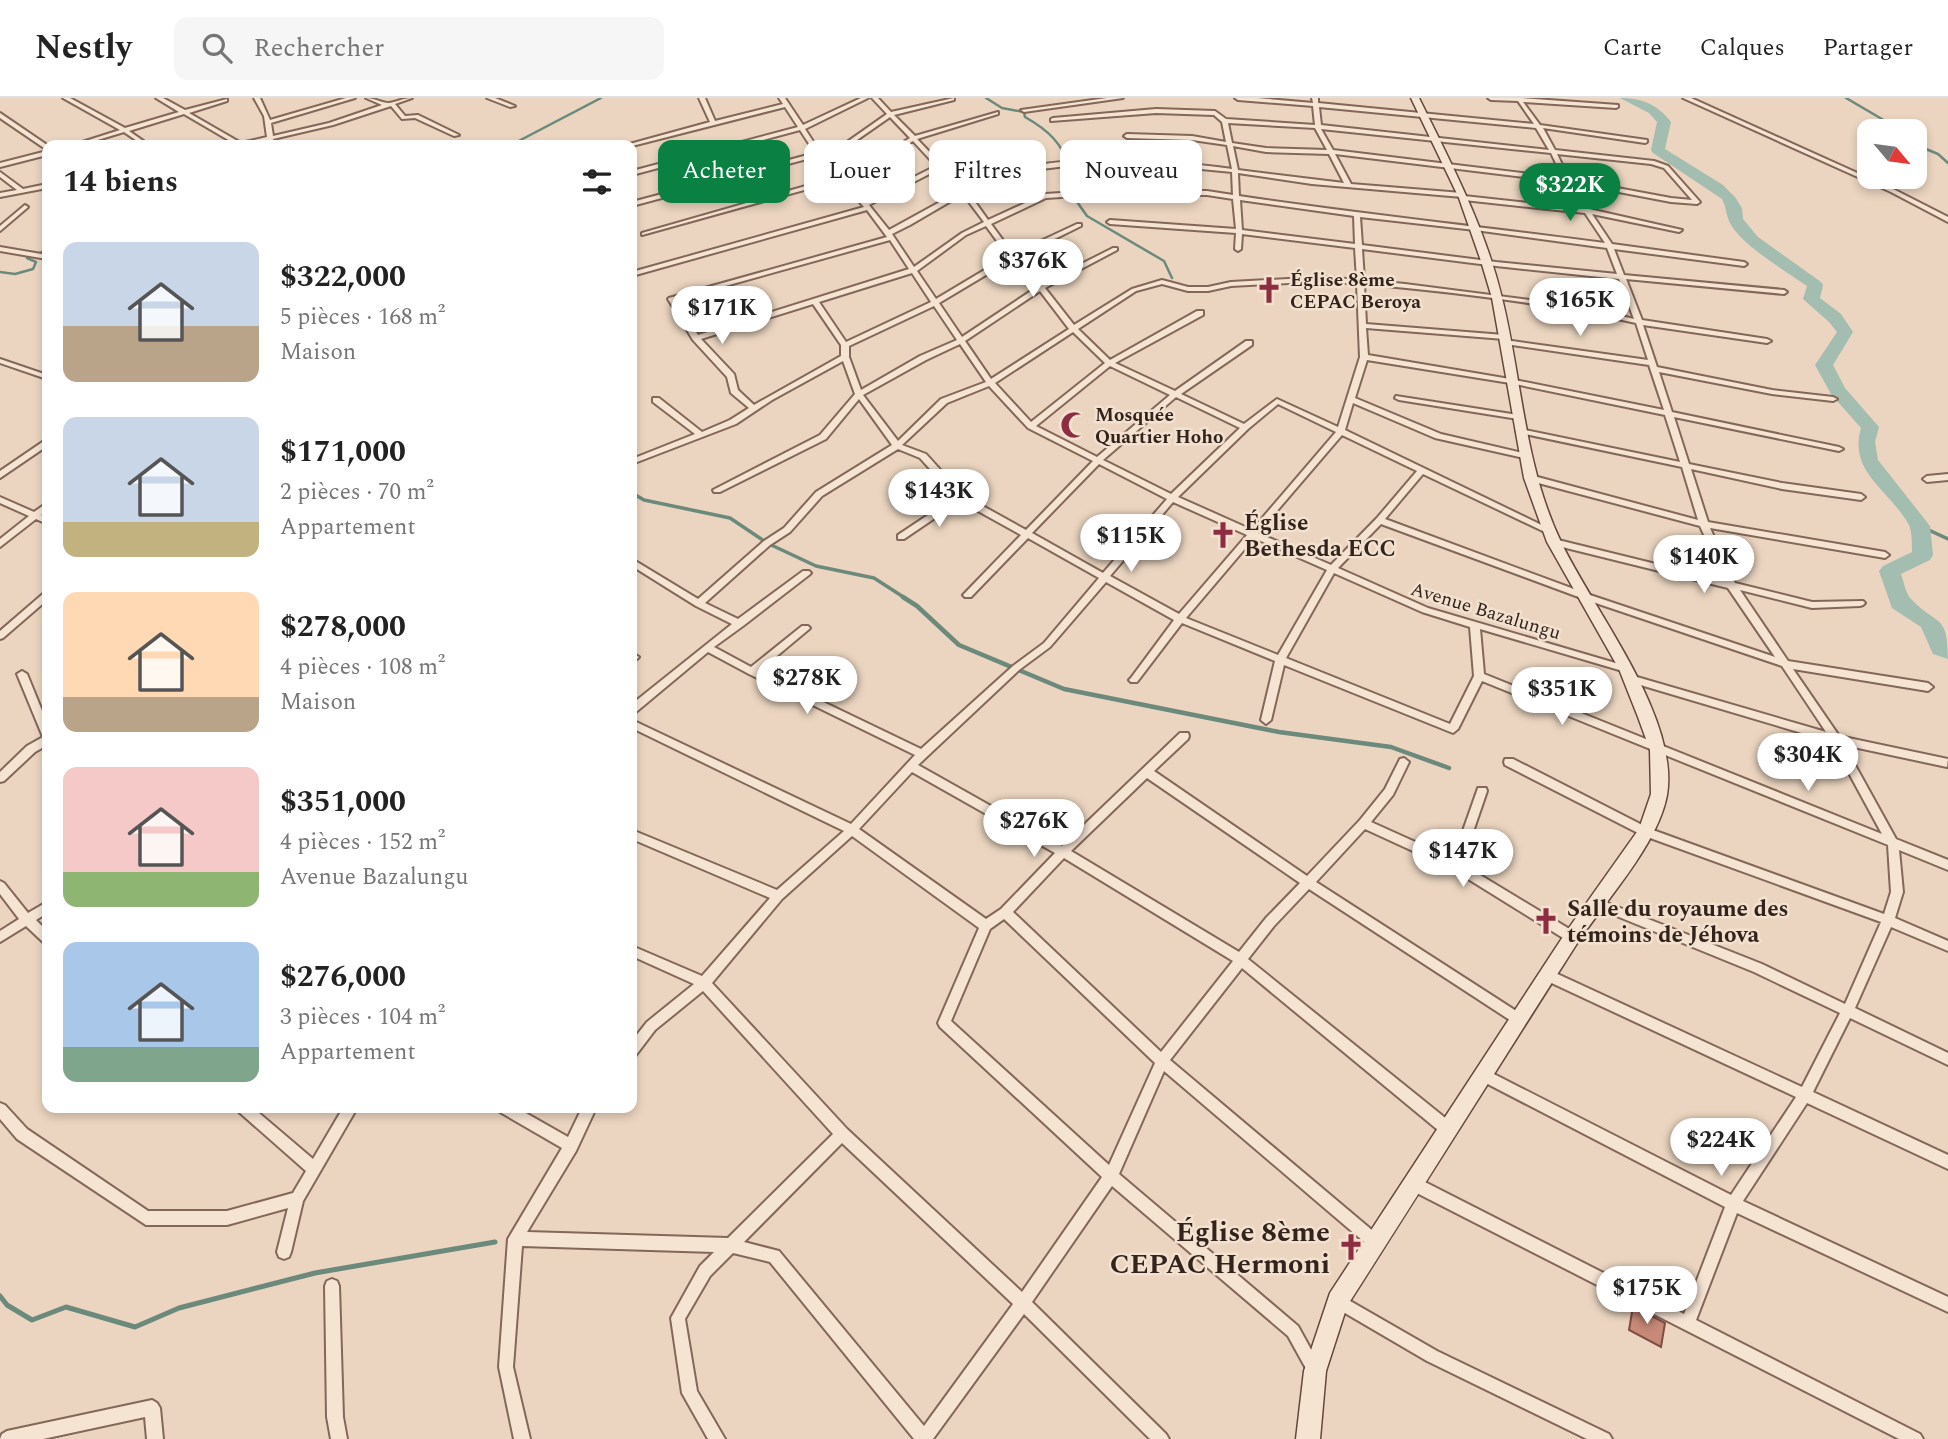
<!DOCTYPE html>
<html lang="fr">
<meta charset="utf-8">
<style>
body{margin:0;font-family:Spectral,serif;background:#f6f6f6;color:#222;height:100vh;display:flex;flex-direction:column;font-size:26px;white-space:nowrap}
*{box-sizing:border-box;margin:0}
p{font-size:23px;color:#767676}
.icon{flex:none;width:38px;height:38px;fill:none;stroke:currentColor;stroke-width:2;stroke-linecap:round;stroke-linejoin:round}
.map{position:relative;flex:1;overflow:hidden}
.details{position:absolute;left:42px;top:42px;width:595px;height:973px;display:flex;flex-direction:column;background:#fff;border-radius:14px;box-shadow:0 4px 10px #0003}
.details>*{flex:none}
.guide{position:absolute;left:658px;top:42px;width:665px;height:63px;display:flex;gap:14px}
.needle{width:46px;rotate:119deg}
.controls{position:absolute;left:1857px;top:21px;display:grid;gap:14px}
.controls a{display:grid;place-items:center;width:70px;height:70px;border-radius:14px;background:#fff;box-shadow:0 4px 10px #0003;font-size:35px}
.price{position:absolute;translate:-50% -60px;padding:0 16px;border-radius:24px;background:#fff;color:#222;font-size:23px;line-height:46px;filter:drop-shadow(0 2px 4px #0008)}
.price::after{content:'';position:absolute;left:50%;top:42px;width:21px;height:16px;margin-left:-10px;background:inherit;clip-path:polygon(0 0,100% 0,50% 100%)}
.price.selected{background:#0b8043;color:#fff}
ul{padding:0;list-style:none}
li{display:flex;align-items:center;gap:21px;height:175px;padding:0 21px}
li span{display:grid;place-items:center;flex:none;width:196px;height:140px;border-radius:14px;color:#555}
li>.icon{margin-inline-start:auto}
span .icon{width:84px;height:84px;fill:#fffc;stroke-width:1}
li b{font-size:30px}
h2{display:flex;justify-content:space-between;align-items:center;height:84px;padding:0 21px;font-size:30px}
.pill{padding:0 24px;border-radius:14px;background:#fff;box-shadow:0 4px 10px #0003;font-size:24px;line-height:63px}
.pill.selected{background:#0b8043;color:#fff}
header{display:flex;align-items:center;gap:42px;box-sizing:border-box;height:98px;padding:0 35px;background:#fff;border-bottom:2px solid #e0e0e0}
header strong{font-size:33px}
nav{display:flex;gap:38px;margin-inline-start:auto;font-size:24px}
.search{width:490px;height:63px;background:#f6f6f6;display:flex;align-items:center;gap:18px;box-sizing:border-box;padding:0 24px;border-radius:14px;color:#767676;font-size:26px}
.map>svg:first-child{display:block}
</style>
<header>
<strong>Nestly</strong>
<div class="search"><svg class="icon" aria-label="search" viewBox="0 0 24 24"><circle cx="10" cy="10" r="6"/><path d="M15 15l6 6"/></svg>Rechercher</div>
<nav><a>Carte</a><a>Calques</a><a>Partager</a></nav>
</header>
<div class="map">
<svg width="1948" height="1341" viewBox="0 0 1948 1341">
<rect width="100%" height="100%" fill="#ebd5c0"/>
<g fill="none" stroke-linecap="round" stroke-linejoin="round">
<path stroke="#6b8a7c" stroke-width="2.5" d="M986 0 1002 10 1024 14 1025 19C1048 32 1062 45 1070 70L1082 74 1085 79 1078 88 1075 101 1087 118 1164 163 1172 180
M1846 0 1887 24 1893 33
M1914 46 1938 56 1948 65
M511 47 601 0
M0 174 15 176 33 171 36 164 27 160 47 152"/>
<path stroke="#6b8a7c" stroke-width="3.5" d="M632 395 644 402 730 420 767 445 816 468 874 480 905 500
M1920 428 1948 441"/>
<path stroke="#6b8a7c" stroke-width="4.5" d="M903 499 917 508 959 547 1064 591 1279 634 1391 649 1449 670"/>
<path stroke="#6b8a7c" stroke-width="5" d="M0 1198 7 1207 32 1222 66 1209 135 1229 179 1210 315 1175 495 1144"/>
<path fill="#a3bdb0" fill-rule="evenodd" d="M1620 0C1642 0 1657 6 1671 24L1665 51 1723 87 1735 99 1742 110 1743 121 1758 139 1821 184 1823 187 1820 200 1841 216 1853 234 1833 267 1845 290 1879 329 1875 344 1878 362 1930 428 1933 457 1930 462 1901 476C1904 484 1906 497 1912 502 1937 528 1948 515 1948 561L1933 556 1921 529 1892 510 1879 473 1883 468 1912 454C1912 446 1912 434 1909 427 1890 392 1848 375 1861 330L1831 296 1815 267 1837 234 1829 224 1803 201 1807 188C1785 172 1740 147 1729 123 1726 115 1726 109 1722 101L1653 55 1651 52 1657 24 1649 15Z"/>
</g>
<path fill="#c78978" stroke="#804d41" stroke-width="2" d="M1633 1208 1665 1225 1661 1249 1629 1232Z"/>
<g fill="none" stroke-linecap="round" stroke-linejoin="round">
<defs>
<path id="street" d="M63 0H70L125 30 179 14 156 0H163L185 12 227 1V3L189 15 241 45 267 39 264 18 254 0H260L270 22 346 0H355L271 25 273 38 329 25 382 7 366 0C374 0 382 5 389 5 397 4 403 0 412 0L395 6 405 18 418 17 459 37 454 38 415 20 402 21 391 8 333 27 273 41 274 47H268L267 43 247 47H237L184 16 129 33 149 47H143L124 34 81 47H73L120 32Z
M487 0H495L515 8 510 9Z
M699 0H705L715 23 783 6 779 0H785L803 27 861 0H868L805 31 820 54 840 49 887 16 872 0H878L891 14 954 0V2L894 17 915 38 998 14V16L917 41 941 66 997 45H1001V47L944 69 965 91C985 83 1005 74 1027 69 1093 56 1164 62 1232 71L1227 47 1192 42 1127 40 1124 38 1127 36 1192 38 1226 44 1222 24 1214 17 1156 15 1051 23V21L1053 20 1156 11 1215 13 1226 21 1315 27 1313 8 1238 2 1235 0H1257L1313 5 1312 0H1318V5L1534 26 1518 3 1491 2 1488 0H1521L1618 7V9L1616 10 1523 4 1540 27 1647 42V44L1645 45 1543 30 1555 52 1654 63 1668 68 1700 104 1697 106 1671 104 1572 85 1589 111 1682 132 1679 134 1592 116 1612 146 1744 164 1747 166 1744 168 1614 151 1624 177 1784 192 1787 194 1784 196 1626 181 1642 222 1767 241 1771 243 1767 245 1643 227 1657 269 1772 292 1833 299 1837 301 1833 303 1772 296 1659 274 1672 314 1839 349 1843 351 1839 353 1674 319 1689 366 1782 385 1861 396 1865 399 1861 402 1782 391 1691 371 1708 424 1885 454 1889 457 1885 460 1710 430 1735 485 1812 504 1863 503 1865 505 1863 507 1860 508 1812 510 1740 492 1788 563 1928 585 1933 589 1928 593 1793 571 1839 638 1948 661 1947 669 1844 647 1896 741 1948 762V772L1899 752 1903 794 1895 820 1948 843V853L1891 829 1855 910 1948 955V967L1850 920 1813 994 1948 1057V1071L1807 1005 1743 1103 1948 1199V1214L1737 1115 1696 1222 1920 1336 1923 1341H1899L1407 1090 1405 1085 1407 1080 1412 1078 1417 1080 1684 1216 1725 1109 1478 981 1477 977 1478 973 1483 971 1488 973 1731 1097 1796 999 1543 881 1541 877 1543 873 1547 872 1551 873 1802 989 1840 915 1754 874 1592 808 1590 805 1592 802 1596 800 1600 802 1762 866 1845 906 1881 824 1642 737 1505 667 1504 664 1505 661H1513L1650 731 1884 816 1891 794 1888 747 1482 583 1458 631 1453 635 1284 567 1271 622 1266 626 1261 622 1275 563 1182 525 1137 584H1131L1129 582 1131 580 1174 522 1106 484 1050 549 1019 572 918 667 1062 748 1180 635H1188L1189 638 1188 641 1154 673 1307 778 1360 722 1385 691 1400 661 1404 660 1409 664 1393 697 1371 724 1453 761 1477 693 1478 690H1486L1487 693 1462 766 1576 835 1578 839 1576 843 1572 844 1568 843 1452 771 1365 731 1316 784 1524 918 1526 922 1524 926 1520 928 1516 926 1309 791 1274 828 1248 861 1454 1027 1456 1032 1454 1037 1449 1038 1444 1037 1242 870 1170 962 1379 1138 1381 1143 1379 1148 1374 1150 1369 1148 1164 973 1119 1076 1298 1228 1319 1266 1322 1271 1319 1276 1314 1279 1309 1276 1288 1238 1112 1088 1032 1204 1166 1336 1169 1341H1150L1024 1216 933 1341H914L770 1164 733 1155 710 1178 685 1221 697 1293 725 1341H708L682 1295 671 1220 700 1168 714 1154 522 1148 513 1269 530 1341H514L499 1269 508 1141 562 1050 500 1014 499 1010H517L568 1039 582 1010H596L576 1053 527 1134 728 1140 833 1036 703 893 655 932 636 957 632 959V943L647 924 694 886 632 858V848L702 878 770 800 632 741V732L777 792 844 733 632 630V622L851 726 915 657 749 576 708 554 636 614 632 615V606L732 526 696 508 632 468V461L698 501 764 443 784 430 816 394 892 347 859 301 826 341 720 394H714L713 392 820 337 855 296 843 263 772 302 736 326 632 366V361L695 336 653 304V300H659L702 334 730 322 749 310 731 295 727 279 693 242 668 201 669 200 887 139 867 112 632 178V174L864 109 840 82 642 137V135L837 79 818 58 632 108V104L815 55 800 32 632 77V73L798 29 785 9 632 48 626 47 710 24ZM1319 9 1536 30 1549 52 1321 27ZM890 19 910 40 865 67 842 77 823 57 844 51ZM1228 25 1315 30 1327 52 1266 50 1232 45ZM1321 31 1551 55 1563 80 1333 52ZM913 43 936 68 866 103 845 80 869 69ZM1233 48 1266 54 1329 56 1344 85 1238 72ZM1335 56 1565 84 1582 111 1464 98V96L1462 95 1351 86ZM1557 56 1651 66 1664 70 1692 102 1671 100 1569 81ZM1083 66 1160 67 1232 74 1233 97 1207 93 1109 92 1045 96 988 122 968 94 1025 73ZM939 71 960 93 889 132 869 107ZM1238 75 1312 86 1462 99V101L1464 102 1585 115 1605 145C1483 129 1361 116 1239 98ZM963 96 984 124 962 135 914 169 892 136 910 127ZM1109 96 1207 97 1233 101 1236 131 1110 122 1107 124 1110 126 1236 135 1235 151 1238 153 1241 151 1242 136 1355 150 1357 182 1326 179 1231 184 1208 189H1188L1162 182 1132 191 1074 227 1045 190 1117 152V150H1113L1042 186 1016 160 1081 128V126H1077L1013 156 991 126 1046 100ZM1240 102 1354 118 1355 146 1242 132ZM1360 119 1475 132 1607 150 1617 176 1496 164 1362 147ZM986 128 1008 158 936 201 917 173 966 137ZM890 142 909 171 698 237 675 202ZM1362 151 1496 168 1619 181 1634 221 1584 209 1405 186 1364 182ZM1011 162 1037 189 962 239 939 205ZM912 175 931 204 846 244 819 204ZM1326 183 1357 186 1360 259 1338 329 1277 301 1244 326 1181 296 1252 247V243H1246L1175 293 1115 265 1203 217V213H1197L1110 262 1078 231 1136 193 1162 186 1188 193H1208L1231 188ZM1364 186C1454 194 1548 205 1636 225L1648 262 1505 242 1501 244 1505 246 1649 267 1664 312 1510 281 1368 257 1366 230 1504 241 1508 239 1504 237 1366 226ZM1040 193 1069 231 991 281 965 243ZM813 206 841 247V258L754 307 738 292 734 276 701 241ZM934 208 957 242 920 258 861 292 849 259V248ZM1073 234 1105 265 1031 324 995 285ZM960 246 986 284 941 301 898 343 863 297 926 262ZM1367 262 1510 285 1665 317 1680 364 1520 331 1516 333 1520 335 1682 369 1698 422 1530 377 1526 380 1527 382 1700 428 1725 483 1554 441 1550 444 1554 447 1728 490 1775 559 1590 497 1385 421 1423 376 1547 435H1553L1554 433 1345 332 1353 305 1435 340 1524 360 1528 358 1527 356 1441 336 1355 300ZM1110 268 1170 297 1097 359 1036 328ZM989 288 1028 330 1093 363 1026 432 963 397 926 356 902 347 947 305ZM1176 299 1240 330 1171 396 1103 362ZM1278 306 1336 334 1252 432 1178 399 1248 331ZM1342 337 1417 373 1377 420 1331 467 1258 435ZM898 351 920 360 955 399 898 437V441H904L960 403 1021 437 965 495 963 497 965 499H971L1028 440 1099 480 1044 545 1013 568 921 651 759 573 808 532 810 530 808 528H802L751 569 714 549 743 528 809 477 811 475 809 473H803L738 521 705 505 770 447 790 434 822 398ZM1099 366 1167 401 1103 475 1032 435ZM1173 404 1247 437 1179 516 1110 478ZM1381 426 1584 501 1782 568 1826 634 1630 577 1625 581 1627 583 1832 644 1882 736 1484 576 1480 531 1626 574 1631 571 1629 569 1428 510 1338 470ZM1254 440 1327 472 1278 557 1186 520ZM1334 475 1422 514 1470 529 1474 578 1450 626 1286 560ZM912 674 1055 755 1001 811 986 821 859 731ZM1147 680 1300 785 1266 820 1239 854 1071 753ZM852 738 979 830 938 925 940 929 1102 1079 1022 1194 847 1031 712 885 782 801ZM1064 760 1233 863 1161 954 1013 814ZM1004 821 1155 965 1109 1067 951 923 990 831ZM842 1045 1013 1206 924 1328 779 1153 744 1144Z
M1107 0H1123L1024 14 1021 12Z
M1683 0H1691L1895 92 1948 119V124L1891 94Z
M0 15 47 47V52L0 20Z
M47 53V57L0 69V65Z
M0 74 23 91 47 86V90L0 99V95L17 92 0 79Z
M25 107 28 109 27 110 0 133V128Z
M0 149 47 157V161L0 153Z
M0 261 47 277V281L0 265Z
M1396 298 1518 317 1522 319 1518 321 1399 302 1395 300Z
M44 343H47V348L0 380V373Z
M1948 376V382L1927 384 1923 381 1927 378Z
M0 399 34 414 47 405V412L41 417 47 420V426L36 421 0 449V441L29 418 0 405Z
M47 494V502L3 540 0 541V533L44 495Z
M632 555 639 559 637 561 632 562Z
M22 573 27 576 47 625V647L35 654 4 683 0 684V674L27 648 43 639 17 576Z
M0 783 4 785 28 815 47 804V815L36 822 47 833V845L43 844 26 828 0 844V833L19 821 0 796Z
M0 1005 5 1007 27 1031 148 1113H227L293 1095 306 1073 239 1014 238 1010H253L313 1061 343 1010H357L303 1103 291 1154 289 1159 284 1161 279 1159 277 1154 288 1110 227 1127H146L17 1041 0 1021Z
M332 1181 337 1183 339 1188 343 1319 347 1341H331L327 1319 325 1188 327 1183Z
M1338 1196 1437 1253 1609 1336 1612 1341H1587L1427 1263 1333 1208 1331 1203 1333 1198Z
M152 1302 157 1305 160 1310 163 1341H147L145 1319 43 1341H0L2 1336 7 1333Z"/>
<path id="secondary" d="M1411 0H1419C1451 65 1485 129 1502 200 1522 281 1524 367 1561 444 1593 512 1680 619 1667 697 1658 747 1604 804 1576 847 1499 967 1424 1088 1347 1208L1326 1273 1320 1341H1296L1304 1273 1330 1195 1566 834 1639 731 1651 696 1650 652 1638 619 1619 571 1547 444 1524 380 1492 200 1481 163 1459 100Z"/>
</defs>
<use href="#street" stroke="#836759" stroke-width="4"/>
<use href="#secondary" stroke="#64483d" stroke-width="3"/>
<use href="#street" fill="#f6e4d3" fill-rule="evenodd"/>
<use href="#secondary" fill="#f6e4d3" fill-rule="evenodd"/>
</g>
<defs>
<symbol id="church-bare" viewBox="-9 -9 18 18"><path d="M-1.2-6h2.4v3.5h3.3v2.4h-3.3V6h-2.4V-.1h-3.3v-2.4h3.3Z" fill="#8e2d42" stroke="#f3e1cf" stroke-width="2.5" paint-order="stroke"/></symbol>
<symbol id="mosque-bare" viewBox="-9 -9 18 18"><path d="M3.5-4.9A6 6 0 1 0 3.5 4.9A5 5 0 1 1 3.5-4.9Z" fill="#8e2d42" stroke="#f3e1cf" stroke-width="2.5" paint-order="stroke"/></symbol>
</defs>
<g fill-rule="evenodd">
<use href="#church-bare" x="1250" y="173" width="38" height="38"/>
<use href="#mosque-bare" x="1055" y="308" width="38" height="38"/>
<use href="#church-bare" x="1204" y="418" width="38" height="38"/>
<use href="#church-bare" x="1527" y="804" width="38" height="38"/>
<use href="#church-bare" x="1332" y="1130" width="38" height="38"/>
</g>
<g text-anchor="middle" stroke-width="5" stroke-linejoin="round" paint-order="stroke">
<g font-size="19" font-weight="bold" fill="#33231d" stroke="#f3e1cf" text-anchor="start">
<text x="1290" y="188">Église 8ème<tspan x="1290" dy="22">CEPAC Beroya</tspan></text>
<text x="1095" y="323">Mosquée<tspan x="1095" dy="22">Quartier Hoho</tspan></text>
</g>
<g font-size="19" fill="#33231d" stroke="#f3e1cf">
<text transform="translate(1486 512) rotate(17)" y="7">Avenue Bazalungu</text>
</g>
<g font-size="23" font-weight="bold" fill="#33231d" stroke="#f3e1cf" text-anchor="start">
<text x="1244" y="432">Église<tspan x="1244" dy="26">Bethesda ECC</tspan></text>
<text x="1567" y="818">Salle du royaume des<tspan x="1567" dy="26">témoins de Jéhova</tspan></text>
</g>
<g font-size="28" font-weight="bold" fill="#33231d" stroke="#f3e1cf" text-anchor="end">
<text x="1330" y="1143">Église 8ème<tspan x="1330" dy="32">CEPAC Hermoni</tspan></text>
</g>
</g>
</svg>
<div class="controls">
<a><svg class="needle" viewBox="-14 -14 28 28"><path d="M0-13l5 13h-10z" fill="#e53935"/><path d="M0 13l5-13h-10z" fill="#767676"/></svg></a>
</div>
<b class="price selected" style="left:1570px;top:125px">$322K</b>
<b class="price" style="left:1033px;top:201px">$376K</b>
<b class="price" style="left:1580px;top:240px">$165K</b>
<b class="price" style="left:722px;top:248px">$171K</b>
<b class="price" style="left:939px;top:431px">$143K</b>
<b class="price" style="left:1131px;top:476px">$115K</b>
<b class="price" style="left:1704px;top:497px">$140K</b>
<b class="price" style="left:807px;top:618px">$278K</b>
<b class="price" style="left:1562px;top:629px">$351K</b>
<b class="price" style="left:1808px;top:695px">$304K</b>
<b class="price" style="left:1034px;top:761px">$276K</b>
<b class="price" style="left:1463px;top:791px">$147K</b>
<b class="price" style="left:1721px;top:1080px">$224K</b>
<b class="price" style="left:1647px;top:1228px">$175K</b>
<div class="guide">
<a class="pill selected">Acheter</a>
<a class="pill">Louer</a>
<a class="pill">Filtres</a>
<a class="pill">Nouveau</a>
</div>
<section class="details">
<h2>14 biens<svg class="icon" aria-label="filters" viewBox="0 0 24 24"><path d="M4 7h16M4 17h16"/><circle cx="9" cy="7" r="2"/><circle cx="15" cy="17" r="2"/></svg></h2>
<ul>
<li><span style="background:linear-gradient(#c9d6e8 60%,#b9a48a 0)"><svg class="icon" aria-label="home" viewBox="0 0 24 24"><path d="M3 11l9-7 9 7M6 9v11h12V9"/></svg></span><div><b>$322,000</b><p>5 pièces · 168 m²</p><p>Maison</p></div></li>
<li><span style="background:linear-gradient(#c9d6e8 75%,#c2b280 0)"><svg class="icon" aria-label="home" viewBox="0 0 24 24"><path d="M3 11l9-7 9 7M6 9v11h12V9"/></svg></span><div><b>$171,000</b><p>2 pièces · 70 m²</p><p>Appartement</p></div></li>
<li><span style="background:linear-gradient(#ffd9b3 75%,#b9a48a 0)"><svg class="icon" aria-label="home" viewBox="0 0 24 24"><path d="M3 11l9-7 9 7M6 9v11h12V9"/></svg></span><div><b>$278,000</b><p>4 pièces · 108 m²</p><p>Maison</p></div></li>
<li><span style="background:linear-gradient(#f6c9c9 75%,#8fb573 0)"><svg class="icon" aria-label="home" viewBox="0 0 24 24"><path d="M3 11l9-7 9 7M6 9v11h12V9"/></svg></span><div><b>$351,000</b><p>4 pièces · 152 m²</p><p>Avenue Bazalungu</p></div></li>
<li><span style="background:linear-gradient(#a9c7e8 75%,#7fa58c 0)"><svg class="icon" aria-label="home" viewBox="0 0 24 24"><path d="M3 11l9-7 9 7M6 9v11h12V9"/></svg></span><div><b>$276,000</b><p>3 pièces · 104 m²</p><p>Appartement</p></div></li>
</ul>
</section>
</div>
